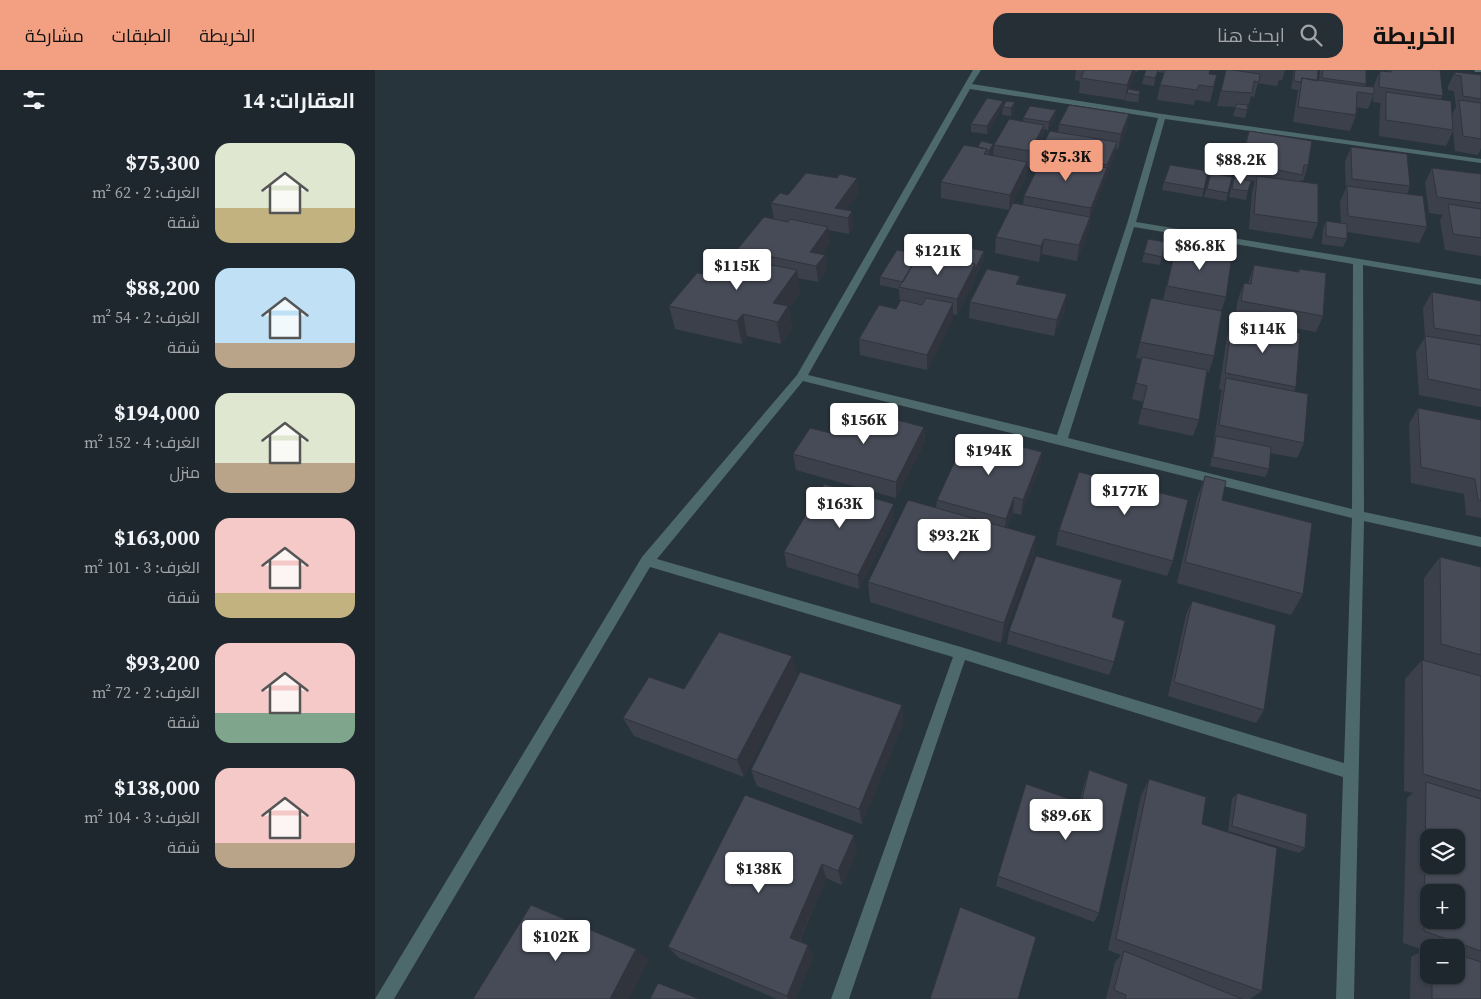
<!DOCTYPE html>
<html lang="ar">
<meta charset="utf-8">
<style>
body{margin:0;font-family:"Source Serif 4",Cairo,serif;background:#262f35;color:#f1f3f6;direction:rtl;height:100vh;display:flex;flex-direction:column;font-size:19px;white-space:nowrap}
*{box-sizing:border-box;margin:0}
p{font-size:16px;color:#a1a5aa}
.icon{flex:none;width:28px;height:28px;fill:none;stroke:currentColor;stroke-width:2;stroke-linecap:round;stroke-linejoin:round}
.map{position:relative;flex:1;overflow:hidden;direction:ltr}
.side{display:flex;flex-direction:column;background:#1e272d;width:375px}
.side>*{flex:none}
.controls{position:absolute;left:1045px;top:759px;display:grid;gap:10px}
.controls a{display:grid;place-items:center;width:45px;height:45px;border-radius:10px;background:#1e272d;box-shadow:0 1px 4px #0004,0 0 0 1px #3c4449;font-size:25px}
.price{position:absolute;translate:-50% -42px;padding:0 11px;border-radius:5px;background:#fff;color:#222;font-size:16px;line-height:32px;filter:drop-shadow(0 1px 2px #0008)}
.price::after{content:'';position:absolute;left:50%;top:30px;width:15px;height:11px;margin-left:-8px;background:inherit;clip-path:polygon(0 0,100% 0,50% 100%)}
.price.current{background:#f2a081;color:#111}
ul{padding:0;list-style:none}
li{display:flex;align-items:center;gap:15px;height:125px;padding:0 20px}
li span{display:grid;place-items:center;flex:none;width:140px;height:100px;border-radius:15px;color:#555}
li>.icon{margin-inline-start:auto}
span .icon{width:60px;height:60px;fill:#fffc;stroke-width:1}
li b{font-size:21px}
h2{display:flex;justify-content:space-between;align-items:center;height:60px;padding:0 20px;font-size:21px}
header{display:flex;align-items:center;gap:30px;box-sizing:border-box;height:70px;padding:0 25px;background:#f2a081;color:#111}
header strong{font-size:24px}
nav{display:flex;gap:28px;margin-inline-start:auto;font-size:18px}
.search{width:350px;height:45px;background:#262f35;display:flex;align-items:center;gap:12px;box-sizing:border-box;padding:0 18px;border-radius:15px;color:#a1a5aa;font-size:19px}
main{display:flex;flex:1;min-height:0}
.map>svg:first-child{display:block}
</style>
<header>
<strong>الخريطة</strong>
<div class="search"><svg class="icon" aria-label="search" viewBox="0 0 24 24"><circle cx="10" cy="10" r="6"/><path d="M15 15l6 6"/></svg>ابحث هنا</div>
<nav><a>الخريطة</a><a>الطبقات</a><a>مشاركة</a></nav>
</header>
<main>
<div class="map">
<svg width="1106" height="929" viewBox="0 0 1106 929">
<rect width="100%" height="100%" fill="#28343c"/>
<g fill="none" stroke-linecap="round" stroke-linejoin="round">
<path fill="#4d696c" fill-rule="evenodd" d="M598 0H606L597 14 787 44 1106 89V93L790 49 761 152 1106 209V215L988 195 989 442 1106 467V477L989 451 979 929H961L968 707 590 590 474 929H456L578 587 275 497 19 929H0L267 487 422 305ZM595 19 783 48 752 154 682 365 433 305ZM759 157 978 194 977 439 693 368ZM428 311 977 448 969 693 586 577 282 489Z
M1099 0H1106V2H1100Z"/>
</g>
<path fill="#3c404b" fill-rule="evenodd" d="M701 0H763L762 2 760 1 759 6 754 19 765 21 763 32 750 31 751 26 750 30 704 23 705 11 700 10Z
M771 0H835L834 4 842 5 835 32 820 30 819 35 782 30 785 15 789 3 783 2 779 16 767 14 769 6Z
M851 0H910L907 10H904L902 16 883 13 879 27 876 26 870 48 858 46 861 37 842 36Z
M919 0H943L942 11H944L945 0H991V14L990 17 999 24 993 39 981 37V45L975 61 918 52 923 20 916 19Z
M1014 0H1065L1068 26 1066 29 1077 44 1081 37 1079 21 1073 20V16L1080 2 1106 5V78L1103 85 1080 81 1078 61 1071 76 1004 66 1005 37 1006 33 998 32 999 15 1005 1 1013 2Z
M628 31 627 38 612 64 596 62V54Z
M640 32 639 40 636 46 627 45 628 37Z
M681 40 680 48 673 60 669 59 667 70 654 97 652 96 651 107 634 140 566 128V112L603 77 618 74V82L616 85 618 86 619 75 648 51V48Z
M754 44 751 60 743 79H740L739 87 715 148 713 163 702 191 667 184 664 192 620 183 621 167 648 135 649 126 662 98 663 83 683 62 684 54Z
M874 61 933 95 928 111 925 110V112L943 153 937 169 874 159 877 122 880 111 862 108 869 77Z
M976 77 1035 116 1032 124 1052 157 1044 173 972 162V169L968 177 947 174 948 159 951 151 966 154 965 132 971 118 970 92Z
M1057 98 1106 104V186L1070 180 1065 150 1068 145 1054 143 1050 113Z
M833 101 827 127 787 120 789 112Z
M836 103 853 123 851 131 829 127Z
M462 108H482L483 123 471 140 478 157 474 164 453 160 455 173 446 184 450 185 451 201 443 212 423 208 425 223 414 239 417 259 406 274 372 266 367 274 300 259 294 236 335 205 399 149 396 133Z
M859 108 873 121 871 130 854 127Z
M790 172 785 195 767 192 769 183Z
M801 176 851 227 846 241 839 286 834 302H832L824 350 818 366 763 354 768 332 757 329 767 289 761 288 776 228 788 230Z
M609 181V189L600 207V210L582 245 578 244V249L552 300 485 285 484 269 521 239 525 232 524 219 505 215V207L544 184 556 186Z
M879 195 923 202 924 199 948 246 941 262 860 247 863 229 869 213 873 214Z
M645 206 644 214 690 240 679 266 594 248 595 232Z
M1057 222 1106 231V337L1044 325 1041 282 1050 267 1048 238Z
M857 251 921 317 919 321 929 373 922 388 895 383 894 399 890 407 835 396 840 371H839L846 324 847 320 844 319 852 267Z
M1043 338 1106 350V448L1091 445 1089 424 1036 413 1034 354Z
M549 357 550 372 521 428 421 400 418 384 464 365Z
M667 382 665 397 646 445 638 443 632 458 661 466 658 487 626 573 495 532 493 512 561 438 562 430Z
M830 406 847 430 928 524 916 545 802 513 822 428Z
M519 434V449L484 519 412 497 409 482Z
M684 460 798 491 792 506 681 475Z
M1065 487 1106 497V929H1035L1036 887 1049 880 1028 873 1032 728 1038 723 1029 721 1030 609 1047 590H1049V508ZM1054 878H1081V905H1054Z
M817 531 889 640 881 653 793 626 811 545Z
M737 547 739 592 734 605 632 574 634 561Z
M417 586 422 605 369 707 259 666 248 648Z
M527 635 528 653 487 754 382 716 376 700Z
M714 700 724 843 719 852 621 816 623 806 704 733 710 712Z
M774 709 827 754 887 921 875 929H731L740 892 746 885 733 880 766 726Z
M862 723 930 778 924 783 853 761 857 729Z
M370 725 482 780 467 815 451 808 425 871 433 875 438 886 421 929H402L304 888 293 877Z"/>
<path fill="#31343d" d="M758 0H760L759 6 752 23 750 30 752 15Z
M783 0 782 6 779 16 780 8Z
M628 31 627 38 612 64V56Z
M640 32 639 40 636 46V38Z
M681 40 680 48 673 60 674 52Z
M754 44 751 60 743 79 746 64Z
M669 55 667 70 654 97 655 81Z
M742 72 739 87 715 148 713 163 702 191 704 175 713 153 716 138Z
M618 74V82L613 89 614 81Z
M652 92 651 107 634 140 635 125Z
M482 108 483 123 466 147 460 138Z
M477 141 478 157 474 164 473 148Z
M453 157 455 173 438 196 435 182Z
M669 169 667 184 664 192 666 176Z
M609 181V189L600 207V210L582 245V229L600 194Z
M388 185 391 201 382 193Z
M450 185 451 201 443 212 441 196Z
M422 200 425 223 414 239 417 259 406 274 398 233Z
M645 206 643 222 641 214Z
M692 224 690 240 679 266 682 250Z
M578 233V249L552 300V285Z
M368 244 372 266 367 274 362 251Z
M549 357 550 372 521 428V412Z
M667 382 665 397 646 445 648 430Z
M639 427 638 443 629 464 631 449Z
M519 434V449L484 519 483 505Z
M661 466 658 487 626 573 629 553Z
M417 586 422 605 369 707 362 690Z
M527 635 528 653 487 754 484 739Z
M479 765 482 780 467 815 463 801Z
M447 794 451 808 421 879 415 868Z
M433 875 438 886 421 929H413L412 926Z
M261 879 274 890 254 929H235Z"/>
<path fill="#464b57" stroke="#31343d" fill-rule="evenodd" d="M709 0H758L752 15 706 8Z
M771 0H783L780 8 769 6Z
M790 0H835L834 4 842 5 838 17 824 15 822 20 785 15Z
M851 0H857L885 4 884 12 879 11 877 23 846 21Z
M920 0H943L942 11 927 8 926 12 919 11Z
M948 0H991V14L947 8Z
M1016 0H1065L1068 26 1004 17 1005 1 1016 2Z
M1080 2 1106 5V29L1088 26 1086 6 1080 5Z
M927 8 985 16 999 17V24L982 22 981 45 923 37Z
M753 19 765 21 764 25 752 23Z
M1011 22 1076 31 1078 60 1011 50Z
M612 28 628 31 612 56 596 54Z
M1084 30 1106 33V69L1088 66Z
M631 31 640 32 636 38 628 37Z
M862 34 873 35 872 40 860 38Z
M694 35 754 44 746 64 684 54Z
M655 36 681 40 674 52 648 48Z
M634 49 669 55 655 81 619 75Z
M675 61 742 72 732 95 663 83Z
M874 61 937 71 933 95H929L927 105 867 92Z
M606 71 618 74 614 81H612V79L603 77Z
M589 75 612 79 609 84 652 92 635 125 566 112Z
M976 77 1032 84 1035 116 977 109Z
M668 87 732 98 716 138 649 126Z
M795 95 833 101 829 119 789 112Z
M1057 98 1106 104V133L1062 127Z
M431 103 462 108 465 104 482 108 460 138 477 141 473 148 396 133 405 123 413 125Z
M836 103 857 107 853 123 832 119Z
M882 106 943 114V153L879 144Z
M859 108 876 111 873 121 857 119Z
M972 116 1048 126 1052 157 973 146Z
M638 133 715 147 704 175 669 169 666 176 621 167Z
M1073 134 1106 139V168L1078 164Z
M389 147 413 152 415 149 453 157 435 182 450 185 441 196 388 185 383 192 356 187Z
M951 151 972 154V169L951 166Z
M773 169 790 172 787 187 769 183Z
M564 172 609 181 600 199V194L556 186Z
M801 176 857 186 851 227 792 216Z
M522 180 544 184 528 212 505 207Z
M544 184 600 194 582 229 524 217Z
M351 186 422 200 398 233 413 236 403 252 368 244 362 251 294 236 322 203 335 205Z
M879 195 924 202V199L951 203 948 246 866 231 869 213 876 214Z
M612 199 645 206 641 214 692 224 682 250 595 232Z
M1057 222 1106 231V266L1059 258Z
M551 228 578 233 552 285 484 269 504 235 521 239 526 230 547 235Z
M776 228 847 241 839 286 765 272Z
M857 251 925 263 921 317 850 303Z
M1050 266 1106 275V320L1053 309Z
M767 287 832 300 824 350 767 338 772 316 761 313Z
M851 308 933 324 929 373 844 355Z
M1043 338 1106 350V431L1103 430 1100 409 1046 397Z
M480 339 549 357 521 412 418 384 435 358 464 365Z
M593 363 667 382 648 430 639 427 631 449 562 430Z
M841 366 896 377 894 399 838 387Z
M704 402 813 430 798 491 684 460Z
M830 406 851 411 847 430 937 453 928 524 810 492Z
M449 414 519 434 483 505 409 482Z
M533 430 661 466 629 553 493 512Z
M661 486 747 510 737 547 750 551 739 592 634 561Z
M1065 487 1106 497V585L1066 574Z
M817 531 901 555 889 640 799 612Z
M344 562 417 586 362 690 248 648 274 607 309 619Z
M1047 590 1106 606V721L1048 704Z
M425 602 527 635 484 739 376 700Z
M714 700 753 714 724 843 623 806 651 714 706 733Z
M774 709 831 727 827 754 902 778 887 921 741 869Z
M1051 712 1106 729V881L1049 861ZM1054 768H1081V795H1054ZM1054 822H1081V850H1054Z
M862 723 932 744 930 778 857 756Z
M370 725 479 765 463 801 447 794 415 868 433 875 412 926 293 877Z
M156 835 261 879 235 929H98Z
M585 837 661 867 643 929H555Z
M749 881 867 929H750L751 925 739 920Z
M1081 884 1106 892V929H1057V905H1081Z
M283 913 324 929H275Z"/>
</svg>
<div class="controls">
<a><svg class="icon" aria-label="layers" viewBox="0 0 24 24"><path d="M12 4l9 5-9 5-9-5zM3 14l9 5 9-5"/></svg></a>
<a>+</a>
<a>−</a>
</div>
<b class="price current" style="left:691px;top:112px">$75.3K</b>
<b class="price" style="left:866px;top:115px">$88.2K</b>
<b class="price" style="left:825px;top:201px">$86.8K</b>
<b class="price" style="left:563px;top:206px">$121K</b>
<b class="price" style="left:362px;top:221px">$115K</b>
<b class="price" style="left:888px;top:284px">$114K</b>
<b class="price" style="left:489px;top:375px">$156K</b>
<b class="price" style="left:614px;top:406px">$194K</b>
<b class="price" style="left:750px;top:446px">$177K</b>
<b class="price" style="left:465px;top:459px">$163K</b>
<b class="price" style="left:579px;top:491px">$93.2K</b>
<b class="price" style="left:691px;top:771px">$89.6K</b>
<b class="price" style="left:384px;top:824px">$138K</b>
<b class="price" style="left:181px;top:892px">$102K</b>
</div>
<section class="side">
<h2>العقارات: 14<svg class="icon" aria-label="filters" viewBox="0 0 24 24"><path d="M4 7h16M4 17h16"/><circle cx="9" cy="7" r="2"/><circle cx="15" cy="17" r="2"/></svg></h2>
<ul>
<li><span style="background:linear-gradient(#dfe7d0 65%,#c2b280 0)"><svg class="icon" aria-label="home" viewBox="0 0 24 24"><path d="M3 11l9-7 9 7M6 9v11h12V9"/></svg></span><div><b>$75,300</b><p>الغرف: 2 · 62 m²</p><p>شقة</p></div></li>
<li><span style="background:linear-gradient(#bfe0f5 75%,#b9a48a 0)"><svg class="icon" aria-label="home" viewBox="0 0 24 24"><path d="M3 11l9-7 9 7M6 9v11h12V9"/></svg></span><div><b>$88,200</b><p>الغرف: 2 · 54 m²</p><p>شقة</p></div></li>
<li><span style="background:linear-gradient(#dfe7d0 70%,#b9a48a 0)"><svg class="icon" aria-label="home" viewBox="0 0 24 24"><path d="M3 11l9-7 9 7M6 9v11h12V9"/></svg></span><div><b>$194,000</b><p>الغرف: 4 · 152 m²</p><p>منزل</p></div></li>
<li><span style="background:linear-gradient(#f6c9c9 75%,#c2b280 0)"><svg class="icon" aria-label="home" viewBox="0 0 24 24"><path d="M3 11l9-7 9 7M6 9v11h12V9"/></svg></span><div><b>$163,000</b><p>الغرف: 3 · 101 m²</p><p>شقة</p></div></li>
<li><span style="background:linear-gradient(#f6c9c9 70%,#7fa58c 0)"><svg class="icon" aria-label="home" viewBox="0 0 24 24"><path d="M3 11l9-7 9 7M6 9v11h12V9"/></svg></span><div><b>$93,200</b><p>الغرف: 2 · 72 m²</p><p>شقة</p></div></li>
<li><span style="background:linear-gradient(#f6c9c9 75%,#b9a48a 0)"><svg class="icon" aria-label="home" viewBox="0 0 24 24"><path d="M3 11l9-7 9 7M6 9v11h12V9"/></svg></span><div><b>$138,000</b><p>الغرف: 3 · 104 m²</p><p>شقة</p></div></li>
</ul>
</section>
</main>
